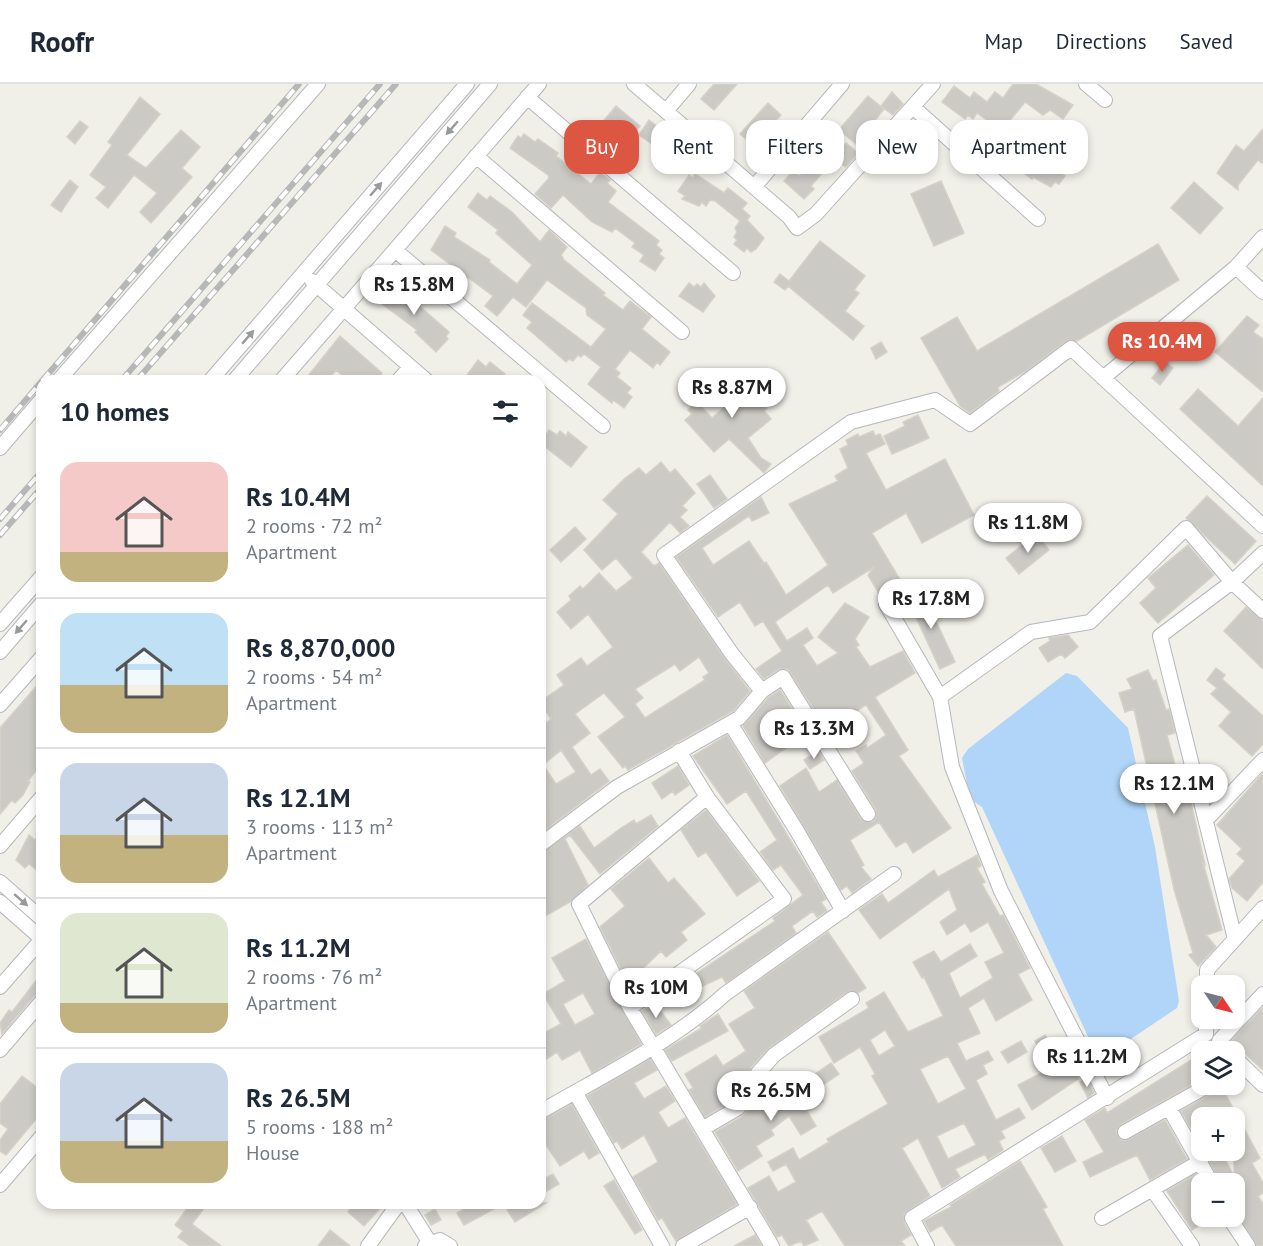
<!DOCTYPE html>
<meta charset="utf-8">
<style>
body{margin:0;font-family:"PT Sans",sans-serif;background:#f2f2f3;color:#1f2937;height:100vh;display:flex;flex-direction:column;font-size:22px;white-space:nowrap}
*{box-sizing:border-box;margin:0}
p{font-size:20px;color:#747a83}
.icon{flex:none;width:33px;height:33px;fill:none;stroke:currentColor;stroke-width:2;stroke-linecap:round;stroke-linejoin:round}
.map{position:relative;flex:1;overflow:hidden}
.side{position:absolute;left:36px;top:291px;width:510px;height:834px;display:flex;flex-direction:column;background:#fff;border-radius:18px;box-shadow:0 3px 9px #0003}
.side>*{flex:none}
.hud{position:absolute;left:564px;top:36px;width:570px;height:54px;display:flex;gap:12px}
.needle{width:39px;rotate:125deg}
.buttons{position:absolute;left:1191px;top:891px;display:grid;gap:12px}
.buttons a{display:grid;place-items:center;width:54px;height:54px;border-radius:12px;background:#fff;box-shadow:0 3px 9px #0003;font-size:30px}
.price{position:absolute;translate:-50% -51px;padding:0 14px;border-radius:21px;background:#fff;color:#222;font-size:20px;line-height:39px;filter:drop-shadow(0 2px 3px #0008)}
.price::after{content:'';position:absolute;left:50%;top:36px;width:18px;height:14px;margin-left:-9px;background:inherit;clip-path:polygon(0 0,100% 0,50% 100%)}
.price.current{background:#dd5642;color:#fff}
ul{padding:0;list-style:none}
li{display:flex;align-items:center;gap:18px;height:150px;padding:0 24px}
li+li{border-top:2px solid #e0e1e3}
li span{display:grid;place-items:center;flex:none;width:168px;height:120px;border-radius:18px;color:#555}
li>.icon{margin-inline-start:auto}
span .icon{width:72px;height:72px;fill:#fffc;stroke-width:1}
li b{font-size:26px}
h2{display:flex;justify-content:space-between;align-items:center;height:72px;padding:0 24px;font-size:26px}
.chip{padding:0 21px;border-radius:18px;background:#fff;box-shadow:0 3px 9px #0003;font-size:21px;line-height:54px}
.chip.current{background:#dd5642;color:#fff}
header{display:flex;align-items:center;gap:36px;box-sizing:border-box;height:84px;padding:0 30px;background:#fff;border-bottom:2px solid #e0e1e3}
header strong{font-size:28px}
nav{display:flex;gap:33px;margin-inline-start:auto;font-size:21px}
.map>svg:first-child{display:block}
</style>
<header>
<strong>Roofr</strong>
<nav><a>Map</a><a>Directions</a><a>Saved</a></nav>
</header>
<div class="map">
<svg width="1263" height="1162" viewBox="0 0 1263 1162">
<rect width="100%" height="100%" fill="#f0efe8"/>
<path fill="#b0d5f9" d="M1066 589 1077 592 1128 644 1155 763 1179 917 1177 924 1107 971 1096 970 982 723 970 715 962 674 968 665Z"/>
<path fill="#cccac5" stroke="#d5d1c7" stroke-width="1.5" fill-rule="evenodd" d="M714 0H737L714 26 701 15Z
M1013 0H1036L1073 21 1063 35 1050 26 1043 31 1025 18 1007 40 1025 54 1021 60 1031 69 1065 92 1059 100 1055 98 1051 103 1033 93 1032 95 1021 87 1024 84 982 54 992 40 977 29 973 35 968 31 965 35 942 18 954 2 970 14 974 8 987 18 995 8 1003 14Z
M892 8 903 20 893 31 881 22Z
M868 12 884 25 856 60 839 46Z
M140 13 160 30 127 71 146 84 181 46 200 63 182 84 192 93 151 139 140 128 157 109 134 91 108 124 96 114 106 103 90 91 112 61 108 58Z
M768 19 781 31 753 61 740 50Z
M616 22 640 42 629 55 616 44 612 49 601 40Z
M649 36 677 58V59L657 53 652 60 639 51Z
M80 37 88 43 75 60 67 53Z
M1263 45V80L1258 76 1238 101V106L1217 89 1236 61 1244 67Z
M524 50 535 58 538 55 558 69 556 72 591 100 600 88 610 96 607 99 616 107 608 118 659 157 656 161 662 166 659 170 664 174 655 187 640 177 644 171 632 163 635 159 615 144 612 148 592 138 563 111 551 124 535 110 549 94 548 91 510 64 518 52 521 54Z
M846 59 858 69 846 83 834 74Z
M823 66 834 75 811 102 814 105 804 115 784 97 793 87 799 92Z
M695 90 724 109 728 104 747 119 742 125 750 132 747 136 764 154 756 165 751 168 747 164 744 168 734 160 737 156 734 153 737 148 735 144 740 137 715 117 710 116 706 122 702 118 699 122 682 115 685 112 678 107 689 91 693 94Z
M70 96 78 103 61 128 51 121Z
M941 97 964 149 934 162 911 110Z
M1194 98 1223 124 1200 150 1171 124Z
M478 109 487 116 490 112 512 128 540 158 549 146 567 163 561 171 564 176 605 209 603 211 623 226 630 217 651 233 642 245 670 268 660 281 657 278 653 284 630 266 615 285 620 289 617 293 631 304 627 309 632 313 624 324 613 316 612 319 588 300 601 283 584 270 581 273 578 271 573 277 569 275 566 278 527 244 532 238 523 231 532 219 591 263 606 245 587 231 586 224 547 196 526 223 513 213 497 232 485 222 493 212 431 166 445 142 456 149 454 153 490 176 489 178 517 200 532 181 496 149 498 146 468 123Z
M820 157 865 192 854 206 859 209 845 227 864 242 853 256 788 202 785 206 774 198 780 190 789 197Z
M1158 160 1179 196 1077 257H1066L1026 287 998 303 999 307 970 329 960 322 921 254 957 233 977 267Z
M390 196 449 248 446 252 448 255 436 268 415 248 417 246 378 217 387 207 383 204Z
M689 199 694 203 697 200 701 203 704 199 715 212 703 228 679 212Z
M1247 232 1259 241 1253 248 1263 255V308L1215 268Z
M340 252 382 289 376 297H349L336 286 327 297H304Z
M881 258 887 268 876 275 871 264Z
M478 276 486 283 490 278 505 290 500 297H475L467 291Z
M1165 278 1173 284 1160 301 1152 294Z
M723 285 746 300 767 324 764 327 771 335 748 354 761 374 771 380 764 389 729 355 714 368 685 336 692 330 688 326 697 318 712 334 729 319 727 317 732 313 713 298Z
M1198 305 1238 342 1263 314V402L1180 325Z
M918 331 929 354 892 370 884 352 905 342 903 338Z
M540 346 546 351 549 346 557 351 560 347 566 352 568 348 587 363 571 383 540 359Z
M873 347 875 352 880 350 885 360 866 369 886 406 945 375 974 431 922 459 906 429 872 449 902 499 881 513 868 491 874 483 833 509 828 501 775 538 787 557 807 544 813 554 803 561 817 582 838 569 818 553 845 519 869 533 855 555 859 561 856 563 870 583 903 567 915 589 875 613 908 666 899 672 951 744 913 769 906 757 896 763 879 738 850 756 864 781 861 783 871 795 852 809 847 802 841 806 780 702 806 684 819 708 837 696 861 735 872 738 876 734V726L852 687 864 679 856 667 866 661 867 664 886 651 866 621 848 633 850 638 830 651 788 585H779L764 595 756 585 782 567 763 537 755 542 740 518 718 533 676 473 761 413 769 429 752 437 749 432 702 464 713 481 749 457 764 479 766 478 786 511 828 481 789 420 838 397 835 392 848 384 840 365 848 361 846 356 858 350 859 353Z
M661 378 670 389 675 385 695 409 682 422 687 426 680 433 689 442 680 449 670 438 641 468 654 482 659 479 725 575 750 607 733 627 628 686 625 682 623 684 598 653 625 633 604 609 575 630 590 649 572 663 591 691 600 685 609 697 540 750V644L551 635 540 618 564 601 557 591 581 574 587 582 613 563 588 530 571 545 557 528 571 516 569 512 580 502 583 505 599 489 616 507 633 494 616 474 602 486 584 466 618 430 603 416 624 395 639 384 646 391ZM699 573 709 589 703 593 705 596 645 634 635 620 643 614 635 605 675 580 680 587ZM561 666 576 688 556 700 543 681Z
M710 391 727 415 714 424 697 400Z
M1207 412 1256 457 1235 480 1186 434Z
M575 443 586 455 561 478 550 466Z
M1036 450 1049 466 1019 490 1006 474Z
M1188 461 1214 491 1158 539 1140 519 1156 504 1148 494Z
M922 507 955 578 940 585 907 514Z
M1246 523 1263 536V585L1224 547Z
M1068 551 1078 563 1065 574 1061 570 1048 578 1039 564 1050 557 1049 554Z
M1216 584 1225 591 1222 595 1263 632V660L1252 672 1219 642 1231 628 1211 610 1217 604 1207 596Z
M1148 586 1153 597 1156 596 1166 626 1169 625 1175 649 1167 651 1176 685 1183 683 1205 781 1203 779 1222 846 1206 851 1216 863 1198 882 1189 871 1193 869 1174 805 1134 625 1125 628 1119 609 1132 605 1127 595Z
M42 596V679L28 697 30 698 23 711 15 719 12 716 0 730V644Z
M780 606 802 640 785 653 791 660 765 679 743 642 768 614Z
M727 651 826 815 821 818 827 827 817 833 813 827 792 842 796 849 726 899 722 893 694 906 688 895 775 837 773 834 803 811 781 781 773 786 760 768 777 756 746 707 727 720 693 672Z
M818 667 824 676 810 685 804 676Z
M678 682 689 701 675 711 673 707 662 715 652 699Z
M1263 689V798L1247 817 1232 804 1229 795 1245 777 1237 770 1242 765 1217 741Z
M706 726 759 797 737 812 706 768 698 773 681 746Z
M651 731 658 742 600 790 570 751 565 755 588 801 570 818 540 835V770L580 742 594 764 621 744 634 736 636 740Z
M42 747V790L29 780 25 784 16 776 29 751 35 756Z
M977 771 981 782 977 784 985 798 982 800 1000 832 1003 831 1030 884 1018 890 1032 916 996 937 984 914 968 924 980 949 957 959 966 977 988 967 993 976 983 981 987 990 976 996 996 1036 1019 1024 1025 1034 1001 1047 1005 1054 999 1057 1003 1066 988 1076 985 1070 955 1085 960 1093 942 1104 918 1054 902 1064 930 1112 904 1130V1138L911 1151 901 1157 905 1162H845L822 1127 806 1136 818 1156 804 1162 801 1157 789 1162 782 1151 777 1153 748 1104 769 1092 778 1108 796 1098 786 1080 773 1087 768 1078 793 1064 799 1076 829 1058 827 1055 888 1020 872 992 875 990 860 963 834 979 819 953 869 924 866 919 884 908 908 948 943 932 924 893 922 894 913 878 934 867 941 878 970 860 977 872 949 889 960 914 993 894 985 878 1004 869 988 838 971 848 965 839 947 851 940 838 957 826 949 805 880 855 859 826 882 810 888 819 934 786 938 793ZM885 946 895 962 879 972 870 956ZM948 972 966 1005 938 1020 920 985ZM964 1039 976 1061 948 1075 937 1052Z
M649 774 668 799 674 794 705 830 681 848 687 856 666 873 661 867 628 899 600 843 625 822 611 805Z
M828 848 866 904 858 909 847 908 769 964 751 983 744 1001 724 1013 728 1019 705 1033 689 1006 693 1004 685 990 716 971 723 982 746 967 729 940 755 924 744 907Z
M586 855 641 960 592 989 580 966 562 976 557 968 540 979V951L561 940 543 910 565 897 552 874ZM583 909 595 930 575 941 563 920Z
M42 889V908L35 911 2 950 0 939 9 926 12 928Z
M656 921 671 941 656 950 642 927Z
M1263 923V986L1231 957Z
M718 930 728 947 672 977 665 966 702 944 700 942Z
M1045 951 1060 977 1067 973 1078 995 1032 1026 1018 1001 1049 985 1035 957Z
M1021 957 1027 968 1008 979 1001 968Z
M1202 969V995L1121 1040 1116 1047 1120 1055 1125 1057 1165 1036 1187 1075 1150 1096 1137 1071 1090 1093 1083 1078 1104 1068 1085 1036 1105 1024 1107 1029Z
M650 975 657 986 634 999 644 1015 666 1002 675 1017 658 1028 668 1044 685 1034 737 1120 676 1157 662 1134 658 1136 633 1093 658 1078 644 1051 622 1065 617 1057 614 1059 587 1012Z
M831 979 839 990 813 1008 816 1006 823 1017 807 1027 816 1042 801 1051 789 1032 771 1046 774 1051 756 1062 762 1072 738 1087 715 1048 743 1032 759 1015 768 1031 808 1011 802 999Z
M22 992 42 1007V1028L6 1071 0 1067V1056L8 1045 0 1039V1020Z
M1087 994 1094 1009 1088 1014 1080 998Z
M1220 1000 1260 1074 1252 1079 1263 1099V1109L1258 1112 1263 1120V1162H1257L1234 1126V1100H1221L1203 1066H1220L1234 1092V1034H1202V1063L1181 1027 1215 1008Z
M572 1020 599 1069 589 1075 584 1067 560 1082 540 1052V1038Z
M1062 1052 1076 1077 1055 1088 1041 1064Z
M1020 1077 1047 1123 1043 1125 1063 1162H956L942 1141 930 1148 924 1137 951 1123 950 1121Z
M553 1090 559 1100 540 1111V1097Z
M1196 1090 1202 1100V1132H1216L1192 1146 1167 1107Z
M614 1096 642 1146 635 1150 604 1102Z
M191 1119H208L192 1140 221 1162H190L178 1153 183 1147 175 1141Z
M355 1119H385L364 1142 348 1128Z
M474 1119H505L464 1141 457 1129Z
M513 1119H546L515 1138 506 1124Z
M435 1125 441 1136 431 1141 425 1131Z
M330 1146 350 1162H318Z
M755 1151 762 1162H734Z"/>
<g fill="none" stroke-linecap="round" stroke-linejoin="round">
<defs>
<path id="street" d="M634 0 789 133 797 144 816 130 933 0
M1086 0 1105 16
M527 13 733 189
M913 23 1038 135
M666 27 689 0
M476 72 682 248
M754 103 842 0
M395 166 603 342
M1236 183 1263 153
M312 197 427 297
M1103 294 1236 183 1263 208
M58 297 318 0
M210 297 467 0
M234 297 490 0
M281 297 539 0
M398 297 410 283
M0 364 42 315
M886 520 940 613 952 683 1001 807 1107 1014
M0 540 42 492
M0 568 42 519
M940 613 1031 548 1090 538 1186 444 1232 498 1263 527
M0 621 42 573
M730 639 797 747 843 827
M679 667 707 713
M868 730 783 593 762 607 732 570 664 471 851 338 935 316 970 340 1071 264 1263 442
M1206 736 1263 676
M540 761 617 703 739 634 762 607
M0 762 42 713
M0 798 42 835
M0 818 42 855
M1235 855 1160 552 1232 498 1263 469
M1207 902V886L1263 824
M0 903 42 855
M630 924 784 815 707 713 579 820 630 924 772 1162
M0 966 42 917
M1229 968 1219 957 1263 910
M1234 973 1263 1001
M575 1008 662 1162
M1169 1024 1212 1100
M540 1028C602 992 671 959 725 910L894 790
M702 1045 738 1024 751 1008 758 989 774 971 852 915
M1125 1048 1211 1000
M0 1101 42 1052
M1152 1105 1192 1162
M405 1119 430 1159
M1228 1132 1248 1162
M1102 1134 1201 1077
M368 1162 399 1119
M425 1162 440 1156 450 1162
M683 1162 750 1123
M927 1162 912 1134 1206 950V934"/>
</defs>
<use href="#street" stroke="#b5b8bb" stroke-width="16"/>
<use href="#street" stroke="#fff" stroke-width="14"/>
<defs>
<path id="rail" d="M42 297 299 0
M121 297 380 0
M136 297 396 0
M0 346 42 297
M0 435 42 387
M0 451 42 403"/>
</defs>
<use href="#rail" stroke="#b6b7b7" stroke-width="6"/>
<use href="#rail" stroke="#fff" stroke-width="4" stroke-dasharray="11" stroke-linecap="butt"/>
</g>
<defs><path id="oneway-solid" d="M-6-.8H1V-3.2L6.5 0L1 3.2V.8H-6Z" transform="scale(1.5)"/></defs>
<g fill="#989a9c">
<use href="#oneway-solid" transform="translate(452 44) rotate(131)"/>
<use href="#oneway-solid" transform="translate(376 105) rotate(-49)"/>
<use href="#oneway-solid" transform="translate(248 253) rotate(-49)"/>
<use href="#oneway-solid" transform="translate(21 543) rotate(131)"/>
<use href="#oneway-solid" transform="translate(21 816) rotate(41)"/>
</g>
</svg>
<div class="buttons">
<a><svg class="needle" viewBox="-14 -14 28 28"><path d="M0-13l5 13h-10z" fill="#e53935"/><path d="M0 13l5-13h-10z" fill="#747a83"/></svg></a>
<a><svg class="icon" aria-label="layers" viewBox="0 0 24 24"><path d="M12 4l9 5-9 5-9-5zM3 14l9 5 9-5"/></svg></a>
<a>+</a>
<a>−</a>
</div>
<b class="price" style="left:414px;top:232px">Rs 15.8M</b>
<b class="price current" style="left:1162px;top:289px">Rs 10.4M</b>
<b class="price" style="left:732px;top:335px">Rs 8.87M</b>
<b class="price" style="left:1028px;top:470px">Rs 11.8M</b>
<b class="price" style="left:931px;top:546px">Rs 17.8M</b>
<b class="price" style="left:814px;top:676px">Rs 13.3M</b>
<b class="price" style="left:1174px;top:731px">Rs 12.1M</b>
<b class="price" style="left:656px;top:935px">Rs 10M</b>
<b class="price" style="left:1087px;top:1004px">Rs 11.2M</b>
<b class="price" style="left:771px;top:1038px">Rs 26.5M</b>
<div class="hud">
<a class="chip current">Buy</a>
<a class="chip">Rent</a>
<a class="chip">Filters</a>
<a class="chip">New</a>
<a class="chip">Apartment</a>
</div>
<section class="side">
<h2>10 homes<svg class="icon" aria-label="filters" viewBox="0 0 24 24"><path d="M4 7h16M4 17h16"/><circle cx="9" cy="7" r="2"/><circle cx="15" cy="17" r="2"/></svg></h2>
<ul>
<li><span style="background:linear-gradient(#f6c9c9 75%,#c2b280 0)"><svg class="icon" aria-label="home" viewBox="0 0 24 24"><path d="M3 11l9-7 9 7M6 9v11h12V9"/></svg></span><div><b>Rs 10.4M</b><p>2 rooms · 72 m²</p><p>Apartment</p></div></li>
<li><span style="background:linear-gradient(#bfe0f5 60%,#c2b280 0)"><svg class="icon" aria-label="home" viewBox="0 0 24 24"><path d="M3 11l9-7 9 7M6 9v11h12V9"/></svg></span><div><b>Rs 8,870,000</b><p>2 rooms · 54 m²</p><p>Apartment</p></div></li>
<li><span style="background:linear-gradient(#c9d6e8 60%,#c2b280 0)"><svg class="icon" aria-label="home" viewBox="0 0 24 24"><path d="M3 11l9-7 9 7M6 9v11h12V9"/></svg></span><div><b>Rs 12.1M</b><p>3 rooms · 113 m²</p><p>Apartment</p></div></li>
<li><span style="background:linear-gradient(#dfe7d0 75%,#c2b280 0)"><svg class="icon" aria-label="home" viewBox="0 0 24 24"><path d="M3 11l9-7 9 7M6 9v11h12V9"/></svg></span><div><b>Rs 11.2M</b><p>2 rooms · 76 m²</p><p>Apartment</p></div></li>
<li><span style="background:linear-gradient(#c9d6e8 65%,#c2b280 0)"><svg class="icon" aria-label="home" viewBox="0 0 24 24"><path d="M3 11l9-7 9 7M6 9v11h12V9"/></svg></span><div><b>Rs 26.5M</b><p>5 rooms · 188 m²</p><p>House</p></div></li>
</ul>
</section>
</div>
